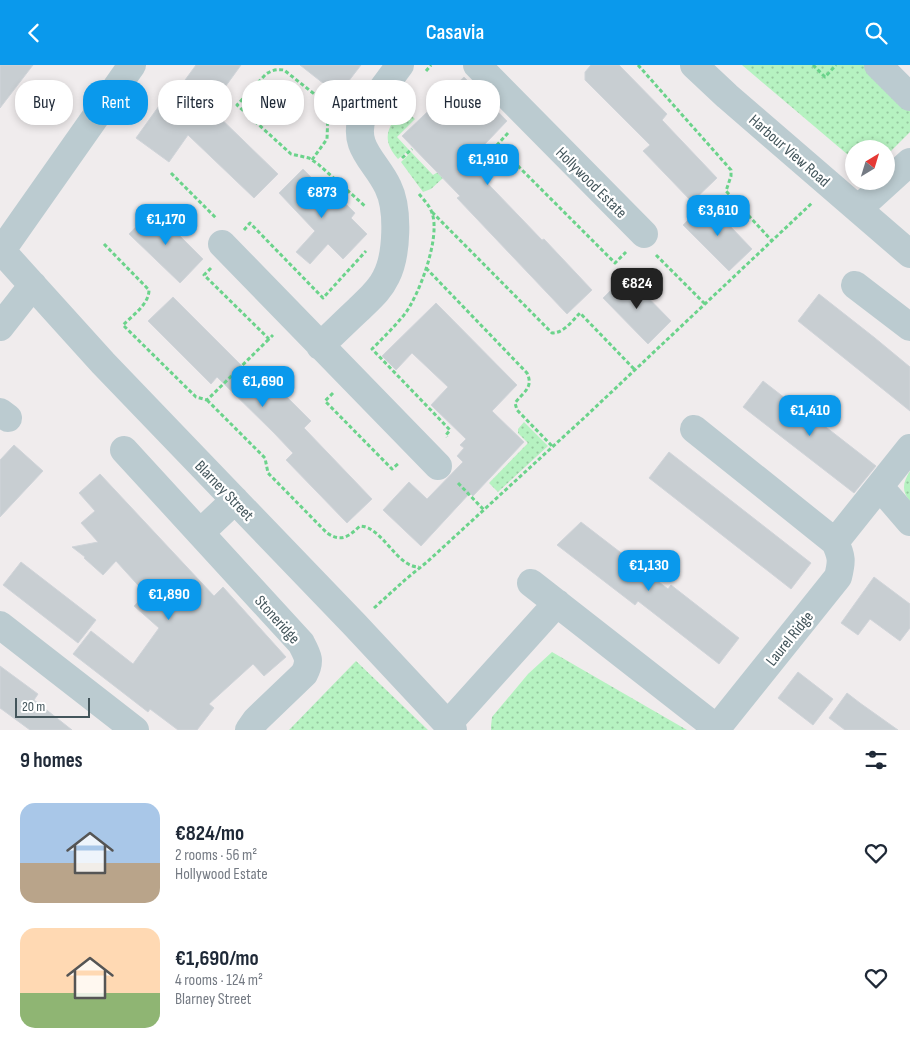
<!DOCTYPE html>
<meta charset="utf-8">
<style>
body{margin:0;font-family:"Sofia Sans Condensed",sans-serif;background:#f6f6f7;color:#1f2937;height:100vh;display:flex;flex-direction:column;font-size:19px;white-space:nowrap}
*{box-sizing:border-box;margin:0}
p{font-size:16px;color:#747a83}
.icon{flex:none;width:28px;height:28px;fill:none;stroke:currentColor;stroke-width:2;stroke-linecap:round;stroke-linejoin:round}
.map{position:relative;height:665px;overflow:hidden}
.drawer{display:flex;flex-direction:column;background:#fff;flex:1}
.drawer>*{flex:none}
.hud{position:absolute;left:15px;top:15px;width:500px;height:45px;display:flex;gap:10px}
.needle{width:32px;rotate:38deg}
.buttons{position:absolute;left:845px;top:75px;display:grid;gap:10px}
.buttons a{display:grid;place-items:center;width:50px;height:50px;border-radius:50%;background:#fff;box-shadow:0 2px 8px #0003;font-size:25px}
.scale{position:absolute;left:15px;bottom:12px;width:75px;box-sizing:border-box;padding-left:5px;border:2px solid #43555b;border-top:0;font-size:14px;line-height:18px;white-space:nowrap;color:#43555b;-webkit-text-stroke:4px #fff;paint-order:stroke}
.price{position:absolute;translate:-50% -42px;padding:0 11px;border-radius:10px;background:#0a99ec;color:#fff;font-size:16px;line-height:32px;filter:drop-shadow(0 1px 2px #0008)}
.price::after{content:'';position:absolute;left:50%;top:30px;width:15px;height:11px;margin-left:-8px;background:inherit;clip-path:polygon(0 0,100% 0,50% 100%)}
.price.current{background:#222;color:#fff}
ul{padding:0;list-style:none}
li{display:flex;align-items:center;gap:15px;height:125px;padding:0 20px}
li span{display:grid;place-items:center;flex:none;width:140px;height:100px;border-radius:15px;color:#555}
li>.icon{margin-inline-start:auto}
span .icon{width:60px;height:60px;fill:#fffc;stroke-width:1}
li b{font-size:21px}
h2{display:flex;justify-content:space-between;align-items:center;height:60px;padding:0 20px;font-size:21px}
.tag{padding:0 18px;border-radius:20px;background:#fff;box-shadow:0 2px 8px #0003;font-size:18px;line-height:45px}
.tag.current{background:#0a99ec;color:#fff}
header{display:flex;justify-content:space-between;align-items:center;height:65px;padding:0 20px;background:#0a99ec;color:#fff;font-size:22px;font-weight:600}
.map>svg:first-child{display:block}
</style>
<header><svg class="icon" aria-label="back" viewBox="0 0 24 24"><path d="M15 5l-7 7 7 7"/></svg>Casavia<svg class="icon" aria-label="search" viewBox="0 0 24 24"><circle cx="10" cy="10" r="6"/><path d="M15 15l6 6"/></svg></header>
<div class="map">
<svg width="910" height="665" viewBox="0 0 910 665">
<defs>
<pattern id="grass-dots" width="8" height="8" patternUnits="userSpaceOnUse" patternTransform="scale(1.25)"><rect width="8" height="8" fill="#b6f2c1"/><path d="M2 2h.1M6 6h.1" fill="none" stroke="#96c7a0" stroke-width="1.8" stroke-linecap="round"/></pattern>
</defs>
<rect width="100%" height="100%" fill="#f0eced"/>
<path fill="url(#grass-dots)" d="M742 0H880L910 30V67L886 91V84H854V95Z
M403 43 415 54 397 72 409 85 398 94C380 73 388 62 403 43Z
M411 87 433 110 438 107 443 113 431 124 423 127 401 97Z
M524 357 548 381 498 427 489 418 528 378 518 368V364Z
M910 406V436C901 426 903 417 910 406Z
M552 587 687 665H491V661L492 652 528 609Z
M356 596 428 665H289Z"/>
<path fill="#c8ced2" stroke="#d0d4d9" d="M0 0H33L0 43Z
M196 0H241L210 43 278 109 254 133 188 70 169 97 136 73 164 34 169 37Z
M300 0H361L338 30Z
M591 0H619L667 49 662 55 717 113 692 137 643 86 650 80 585 15V7Z
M464 12 507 56 485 79 488 82 470 100 542 175 544 174 592 225 567 249 457 133 460 131 402 71Z
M303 104 340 142 345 138 355 148 351 153 367 169 343 194 328 179 310 199 296 187 315 166 279 128Z
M707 137 752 184 729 206 683 160Z
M153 144 203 194 180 218 129 169Z
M626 210 671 256 648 279 603 233Z
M819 229 875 273 910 302V346L798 256Z
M173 232 254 313 261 306 311 356 304 363 372 434 347 458 286 395 293 388 274 368 217 312 211 319 148 256Z
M436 238 517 320 492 346 524 377 473 431 470 428 421 481 383 445 409 417 427 434 463 397 457 391 464 383 460 380 466 374 431 340 448 322 412 288 396 305 382 291Z
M763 316 821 361 822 359 876 401 854 428 743 342Z
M14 380 43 406 0 452V395Z
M669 387 811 498 791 524 649 413Z
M100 409 214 531 223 522 286 592 264 611 253 599 209 639 214 643 197 665H178L150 644 148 647 73 589 91 566 133 599 159 563 134 541 146 529 116 496 103 510 84 493 85 492 72 482 98 477 81 458 95 446 79 428Z
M581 457 668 524 671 520 739 573 719 599 638 536 635 540 557 480Z
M21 497 96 555 78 578 3 520Z
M874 512 910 539V563L900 576 870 554 858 570 841 558Z
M0 601 38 629 34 635 72 665H30L0 643Z
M798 607 833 634 813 660 778 633Z
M847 628 860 638 898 665H845L829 653Z"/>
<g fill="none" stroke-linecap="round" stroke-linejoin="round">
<path stroke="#6bd38b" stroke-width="3" stroke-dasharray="4 2.5" stroke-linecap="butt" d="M638 0 731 105V111L726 126 772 176
M813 0 825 12 836 0
M426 6 431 0
M340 38 332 43 284 5C277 4 272 5 266 9L237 40 291 89 309 93 318 99 366 142
M508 68 497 80 615 198 626 187
M402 93 412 84
M312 95 327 74 328 48 332 43
M171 108 217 154
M419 129C424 135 430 141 432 148 441 172 419 231 404 250 394 262 383 273 372 284L450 365 446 370 447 372
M432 147 552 268C564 268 572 256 580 248L635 305
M244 165 250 158 323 233 366 186
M104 179 149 225C149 239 133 250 123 260L196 332 207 335 269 274
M656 190 705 239
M211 203 204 210 269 274 273 270
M426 203 527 308C534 323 523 327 515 338L517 345 553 382
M333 328 325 336 392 404 399 398
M207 335 265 393 268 408 327 468C342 478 349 471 360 461 383 462 396 502 419 502
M458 418 484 445
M374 543 406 514 427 497 585 352 812 138"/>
<path stroke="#bbcbd0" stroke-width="28" d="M477 0 644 169
M694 0 727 31 910 189
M878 0 910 32
M858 144 910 97
M222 179 438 401
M0 184 103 298 355 560 453 665
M2 185 132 0
M855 220 910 262
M0 262 33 220
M320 281C333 269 346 256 359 244 369 234 380 225 386 212 397 191 399 144 388 122 376 96 351 82 363 50L400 0
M0 347 8 353
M694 364 835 477C842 492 842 496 838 512L717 663
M124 385 301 578C308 591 311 596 304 609L256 655 249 665
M880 422 910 457
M200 468 235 435
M835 477 910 383
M531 518 719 665
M0 560 135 665
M447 660 557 538"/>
</g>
<g text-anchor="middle" stroke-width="4.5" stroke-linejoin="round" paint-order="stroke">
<g font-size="16" fill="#43555b" stroke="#fff">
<text transform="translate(790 85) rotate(41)" y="6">Harbour View Road</text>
<text transform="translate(592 117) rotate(45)" y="6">Hollywood Estate</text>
<text transform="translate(225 425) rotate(46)" y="6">Blarney Street</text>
<text transform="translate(278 554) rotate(48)" y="6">Stoneridge</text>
<text transform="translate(789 573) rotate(-51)" y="6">Laurel Ridge</text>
</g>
</g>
</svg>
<div class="buttons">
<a><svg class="needle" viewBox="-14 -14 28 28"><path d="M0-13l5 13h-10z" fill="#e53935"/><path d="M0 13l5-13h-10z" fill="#747a83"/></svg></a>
</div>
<div class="scale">20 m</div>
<b class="price" style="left:488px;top:121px">€1,910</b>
<b class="price" style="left:322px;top:154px">€873</b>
<b class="price" style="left:718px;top:172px">€3,610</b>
<b class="price" style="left:166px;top:181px">€1,170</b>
<b class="price current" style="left:637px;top:245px">€824</b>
<b class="price" style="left:263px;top:343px">€1,690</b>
<b class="price" style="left:810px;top:372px">€1,410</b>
<b class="price" style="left:649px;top:527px">€1,130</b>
<b class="price" style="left:169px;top:556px">€1,890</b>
<div class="hud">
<a class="tag">Buy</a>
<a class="tag current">Rent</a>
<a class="tag">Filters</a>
<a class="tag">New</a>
<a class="tag">Apartment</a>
<a class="tag">House</a>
</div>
</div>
<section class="drawer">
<h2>9 homes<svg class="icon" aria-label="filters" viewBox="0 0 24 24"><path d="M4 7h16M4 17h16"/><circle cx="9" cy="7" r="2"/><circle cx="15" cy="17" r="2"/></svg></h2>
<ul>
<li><span style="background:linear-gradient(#a9c7e8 60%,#b9a48a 0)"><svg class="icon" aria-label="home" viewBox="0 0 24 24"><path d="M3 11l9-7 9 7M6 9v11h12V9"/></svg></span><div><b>€824/mo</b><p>2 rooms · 56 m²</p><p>Hollywood Estate</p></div><svg class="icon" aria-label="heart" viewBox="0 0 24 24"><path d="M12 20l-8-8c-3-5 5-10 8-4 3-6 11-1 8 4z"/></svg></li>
<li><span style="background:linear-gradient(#ffd9b3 65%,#8fb573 0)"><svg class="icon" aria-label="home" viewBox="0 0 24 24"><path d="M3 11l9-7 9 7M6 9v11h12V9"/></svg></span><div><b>€1,690/mo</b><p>4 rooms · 124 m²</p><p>Blarney Street</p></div><svg class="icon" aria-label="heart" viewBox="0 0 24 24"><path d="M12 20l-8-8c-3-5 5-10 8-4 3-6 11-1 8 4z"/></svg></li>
</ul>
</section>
